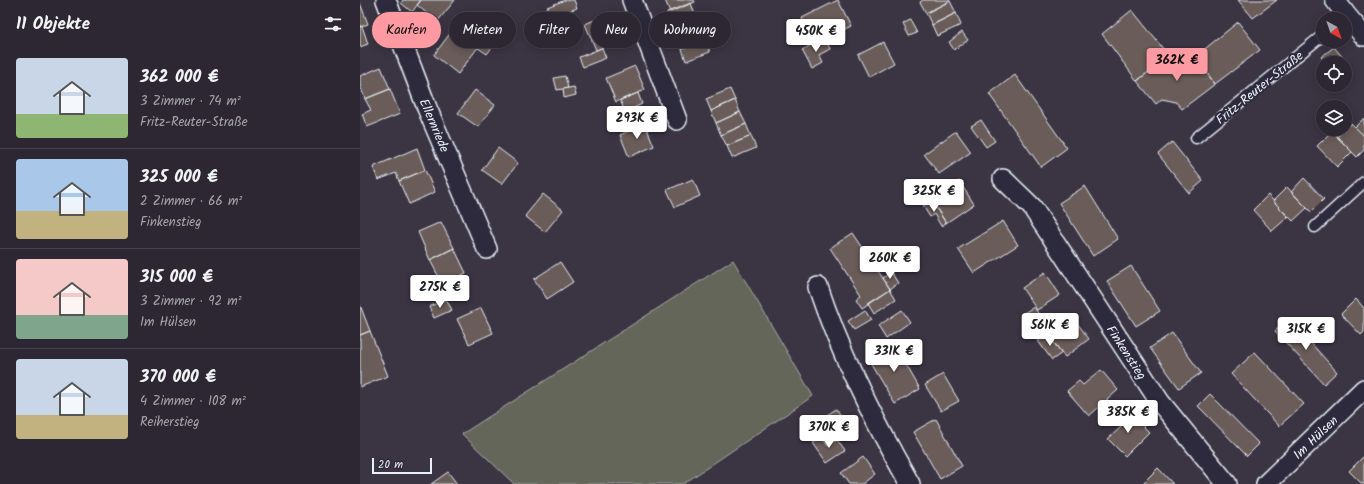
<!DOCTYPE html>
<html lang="de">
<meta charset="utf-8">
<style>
body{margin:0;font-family:Kalam,sans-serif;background:#38333e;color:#f1f3f6;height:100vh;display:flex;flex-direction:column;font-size:15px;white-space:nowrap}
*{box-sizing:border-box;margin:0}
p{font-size:13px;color:#a6a5ac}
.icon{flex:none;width:22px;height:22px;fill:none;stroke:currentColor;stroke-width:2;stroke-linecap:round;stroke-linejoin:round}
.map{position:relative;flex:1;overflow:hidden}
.details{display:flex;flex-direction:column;background:#2c2732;width:360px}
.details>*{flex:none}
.guide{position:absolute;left:12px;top:12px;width:380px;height:36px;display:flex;gap:8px}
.needle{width:26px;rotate:140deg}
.buttons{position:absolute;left:956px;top:12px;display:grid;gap:8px}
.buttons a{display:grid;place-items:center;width:36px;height:36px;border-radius:50%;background:#2c2732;box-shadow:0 2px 10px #0003,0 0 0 1px #48444d;font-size:20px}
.scale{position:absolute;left:12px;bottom:10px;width:60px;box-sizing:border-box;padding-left:4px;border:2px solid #e8f1f8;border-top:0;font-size:11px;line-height:14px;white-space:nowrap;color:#e8f1f8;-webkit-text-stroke:3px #2f2a3d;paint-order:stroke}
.price{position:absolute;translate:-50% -34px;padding:0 9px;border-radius:4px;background:#fff;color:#222;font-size:13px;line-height:26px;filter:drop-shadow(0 1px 2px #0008)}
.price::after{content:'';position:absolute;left:50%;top:24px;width:12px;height:9px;margin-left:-6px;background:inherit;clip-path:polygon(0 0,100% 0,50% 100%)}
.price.selected{background:#ff9aa2;color:#111}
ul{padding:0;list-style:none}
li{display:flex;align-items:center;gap:12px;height:100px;padding:0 16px}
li+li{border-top:1px solid #48444d}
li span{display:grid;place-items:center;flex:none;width:112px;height:80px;border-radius:4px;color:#555}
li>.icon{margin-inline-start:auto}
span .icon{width:48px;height:48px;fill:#fffc;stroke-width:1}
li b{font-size:17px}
h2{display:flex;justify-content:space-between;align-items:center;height:48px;padding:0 16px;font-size:17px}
.pill{padding:0 14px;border-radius:18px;background:#2c2732;box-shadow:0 2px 10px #0003,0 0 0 1px #48444d;font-size:14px;line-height:36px}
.pill.selected{background:#ff9aa2;color:#111}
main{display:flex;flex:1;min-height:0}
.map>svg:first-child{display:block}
</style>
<main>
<section class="details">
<h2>11 Objekte<svg class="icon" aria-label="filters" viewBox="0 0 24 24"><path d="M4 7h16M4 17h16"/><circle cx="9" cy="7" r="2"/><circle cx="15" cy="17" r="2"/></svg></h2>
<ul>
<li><span style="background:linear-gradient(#c9d6e8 70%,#8fb573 0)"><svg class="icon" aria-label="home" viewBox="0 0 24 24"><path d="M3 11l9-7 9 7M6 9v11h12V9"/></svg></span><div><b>362 000 €</b><p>3 Zimmer · 74 m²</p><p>Fritz-Reuter-Straße</p></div></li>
<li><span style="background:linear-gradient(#a9c7e8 65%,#c2b280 0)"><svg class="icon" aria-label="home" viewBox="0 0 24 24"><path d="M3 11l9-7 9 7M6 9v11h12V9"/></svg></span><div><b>325 000 €</b><p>2 Zimmer · 66 m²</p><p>Finkenstieg</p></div></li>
<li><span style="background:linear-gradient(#f6c9c9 70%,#7fa58c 0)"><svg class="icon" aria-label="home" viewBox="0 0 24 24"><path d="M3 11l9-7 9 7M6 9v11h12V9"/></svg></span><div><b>315 000 €</b><p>3 Zimmer · 92 m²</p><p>Im Hülsen</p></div></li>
<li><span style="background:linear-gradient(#c9d6e8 70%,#c2b280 0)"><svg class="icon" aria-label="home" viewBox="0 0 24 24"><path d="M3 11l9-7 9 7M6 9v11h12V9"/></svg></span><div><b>370 000 €</b><p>4 Zimmer · 108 m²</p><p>Reiherstieg</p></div></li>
</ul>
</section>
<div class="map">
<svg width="1004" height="484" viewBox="0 0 1004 484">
<rect width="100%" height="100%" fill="#3b3443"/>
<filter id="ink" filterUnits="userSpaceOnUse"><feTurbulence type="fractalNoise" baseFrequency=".025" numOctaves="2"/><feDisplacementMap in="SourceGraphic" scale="8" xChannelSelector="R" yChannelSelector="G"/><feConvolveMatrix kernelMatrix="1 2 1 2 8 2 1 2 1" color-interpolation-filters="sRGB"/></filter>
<g filter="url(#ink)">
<path fill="#646658" stroke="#a6aca8" d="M373 260 453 396 323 484H154L102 434Z"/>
<path fill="#6a5c59" stroke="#e8f1f8" d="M43 0H61L52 12 41 3Z
M61 0H95L77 22 57 5Z
M205 0H214L217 8 192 18 187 7Z
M305 0H334L335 2 310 12Z
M478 0 491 26 454 44 442 18Z
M563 0H589L590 1 566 13 560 2Z
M878 0H917L893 18Z
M590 1 596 13 572 25 566 13Z
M0 3 8 24 0 27Z
M331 3 335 15 312 24 307 12Z
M772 10 809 56 777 81 742 34Z
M254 12 264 38 236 50 225 24Z
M596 13 601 25 577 36 572 25Z
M335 15 340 27 317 37 312 24Z
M103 16 128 34 98 74 74 55Z
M550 20 557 33 549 36 543 24Z
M878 22 900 50 855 84 835 57Z
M134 25 144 32 127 54 118 48 128 34 123 31 127 26 130 29Z
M2 26 8 44 0 47V27Z
M340 27 345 40 322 49 317 37Z
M602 32 608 40 594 50 589 42Z
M465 38 470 49 459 55 463 63 452 69 442 50Z
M345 40 350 52 326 61 322 49Z
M523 42 534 63 509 77 498 55Z
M974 47 989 65 985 69V63H966L961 57Z
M242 48 246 58 223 67 219 57Z
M809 56 814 63 828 62 835 57 855 84 822 109 816 102 802 99 796 104 777 81Z
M275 66 285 90 256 102 246 78Z
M21 67 30 89 5 99 0 85V76Z
M655 75 707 148 681 167 629 94Z
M205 76 208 88 197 90 194 78Z
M214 87 216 95 204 98 203 89Z
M30 89 40 114 7 127 2 114 11 110 5 99Z
M370 89 375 100 351 111 346 99Z
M115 90 135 105 118 127 98 113Z
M278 93 282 104 265 112 260 100Z
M375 100 380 112 356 123 351 111Z
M380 112 386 124 361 135 356 123Z
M1004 118V136L995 127Z
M621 120 635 141 626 147 611 126Z
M991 123 1004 136V150L997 157 977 137Z
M285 124 294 146 269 157 260 135Z
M386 124 391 136 367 146 361 135Z
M596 131 611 152 579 174 564 154Z
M972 131 992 152 977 167 957 146Z
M391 136 396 148 372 158 367 146Z
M812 142 843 181 829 193 798 154Z
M57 148 65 170 39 181 36 173 18 180 13 167Z
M138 148 158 163 142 184 122 170Z
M65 170 75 192 49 204 39 181Z
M944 178 964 199 951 212 931 192Z
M333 179 340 196 315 207 307 190Z
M599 181 614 204 586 223 570 199Z
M725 186 758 239 733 256 699 203Z
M927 187 947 208 933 221 913 201Z
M183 194 203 210 185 232 165 216Z
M908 195 928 217 912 231 893 210Z
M572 201 586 223 581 226 574 214 570 217 563 206Z
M643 221 658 245 614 273 598 249Z
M81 222 94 248 70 260 58 232Z
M493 233 530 289 502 308 496 299 501 295 470 248Z
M94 248 106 273 83 285 70 260Z
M200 262 213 282 187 299 174 279Z
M771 266 800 311 776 326 747 281Z
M531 272 538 283 530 289 523 278Z
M685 272 700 295 677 310 662 288Z
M96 278 102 291 80 302 74 290Z
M530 289 536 299 514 313 508 303Z
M86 299 92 310 74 318 69 307Z
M996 299 1004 308V332L1001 335 981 314Z
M0 305 10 331 0 335Z
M674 307 683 321 671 329 662 314Z
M121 308 133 333 109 344 97 319Z
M505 310 511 320 494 330 488 321Z
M542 310 550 322 526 339 518 326Z
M712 316 729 339 705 357 687 334Z
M929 319 977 372 964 384 915 331Z
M10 331 28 376 0 387V335Z
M812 333 841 373 819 388 790 348Z
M687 334 702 353 692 360 678 341Z
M533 342 560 389 535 404 507 357Z
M895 352 944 404 919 426 871 374Z
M741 370 758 390 729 416 707 391 719 381 723 385Z
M583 374 599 401 581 411 565 385Z
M850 394 899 444 887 456 838 406Z
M476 409 491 429 468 446 453 425Z
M768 411 789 432 765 456 748 439 761 427 756 422Z
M576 419 602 466 580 479 553 432Z
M462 437 468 446 477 440 485 451 467 463 453 443Z
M1004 456V484H1002L989 471Z
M503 457 515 474 502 484H489L481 473Z
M798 468 813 484H782Z
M88 472 97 484H71Z"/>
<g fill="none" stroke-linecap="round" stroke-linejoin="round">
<defs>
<path id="service" d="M836 138 963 35
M955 227 1004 182"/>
<path id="minor" d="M26 0 67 108 127 249
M272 0 317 120
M975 0 987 16 1004 36
M643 179 672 207 800 402 867 484
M458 287C481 356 514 421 550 484
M906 484 1004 389"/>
</defs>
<use href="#service" stroke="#e8f1f8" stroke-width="13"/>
<use href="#minor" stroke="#e8f1f8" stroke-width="22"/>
<use href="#service" stroke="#2f2a3d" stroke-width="10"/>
<use href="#minor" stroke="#2f2a3d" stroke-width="19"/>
</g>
</g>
<g text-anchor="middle" stroke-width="4" stroke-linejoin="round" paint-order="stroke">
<g font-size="13" fill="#e8f1f8" stroke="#2f2a3d">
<text transform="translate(899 87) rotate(-39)" y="5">Fritz-Reuter-Straße</text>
<text transform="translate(75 125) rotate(67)" y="5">Ellernriede</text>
<text transform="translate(767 352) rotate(57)" y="5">Finkenstieg</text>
<text transform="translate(955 437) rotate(-44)" y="5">Im Hülsen</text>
</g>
</g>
</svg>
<div class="buttons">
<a><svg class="needle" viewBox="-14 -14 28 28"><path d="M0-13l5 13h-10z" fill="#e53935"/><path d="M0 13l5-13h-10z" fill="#a6a5ac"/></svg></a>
<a><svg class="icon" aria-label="locate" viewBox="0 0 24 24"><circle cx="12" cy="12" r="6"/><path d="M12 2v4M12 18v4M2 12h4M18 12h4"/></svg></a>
<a><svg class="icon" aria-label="layers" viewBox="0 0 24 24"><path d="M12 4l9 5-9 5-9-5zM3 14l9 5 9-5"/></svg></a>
</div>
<div class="scale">20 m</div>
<b class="price" style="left:456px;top:53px">450K €</b>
<b class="price selected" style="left:817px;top:82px">362K €</b>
<b class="price" style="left:277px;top:140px">293K €</b>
<b class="price" style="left:574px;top:213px">325K €</b>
<b class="price" style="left:530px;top:280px">260K €</b>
<b class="price" style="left:80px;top:309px">275K €</b>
<b class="price" style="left:690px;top:347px">561K €</b>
<b class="price" style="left:946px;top:351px">315K €</b>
<b class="price" style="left:534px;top:373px">331K €</b>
<b class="price" style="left:768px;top:434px">385K €</b>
<b class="price" style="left:469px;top:449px">370K €</b>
<div class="guide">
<a class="pill selected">Kaufen</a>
<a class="pill">Mieten</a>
<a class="pill">Filter</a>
<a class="pill">Neu</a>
<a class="pill">Wohnung</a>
</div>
</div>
</main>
